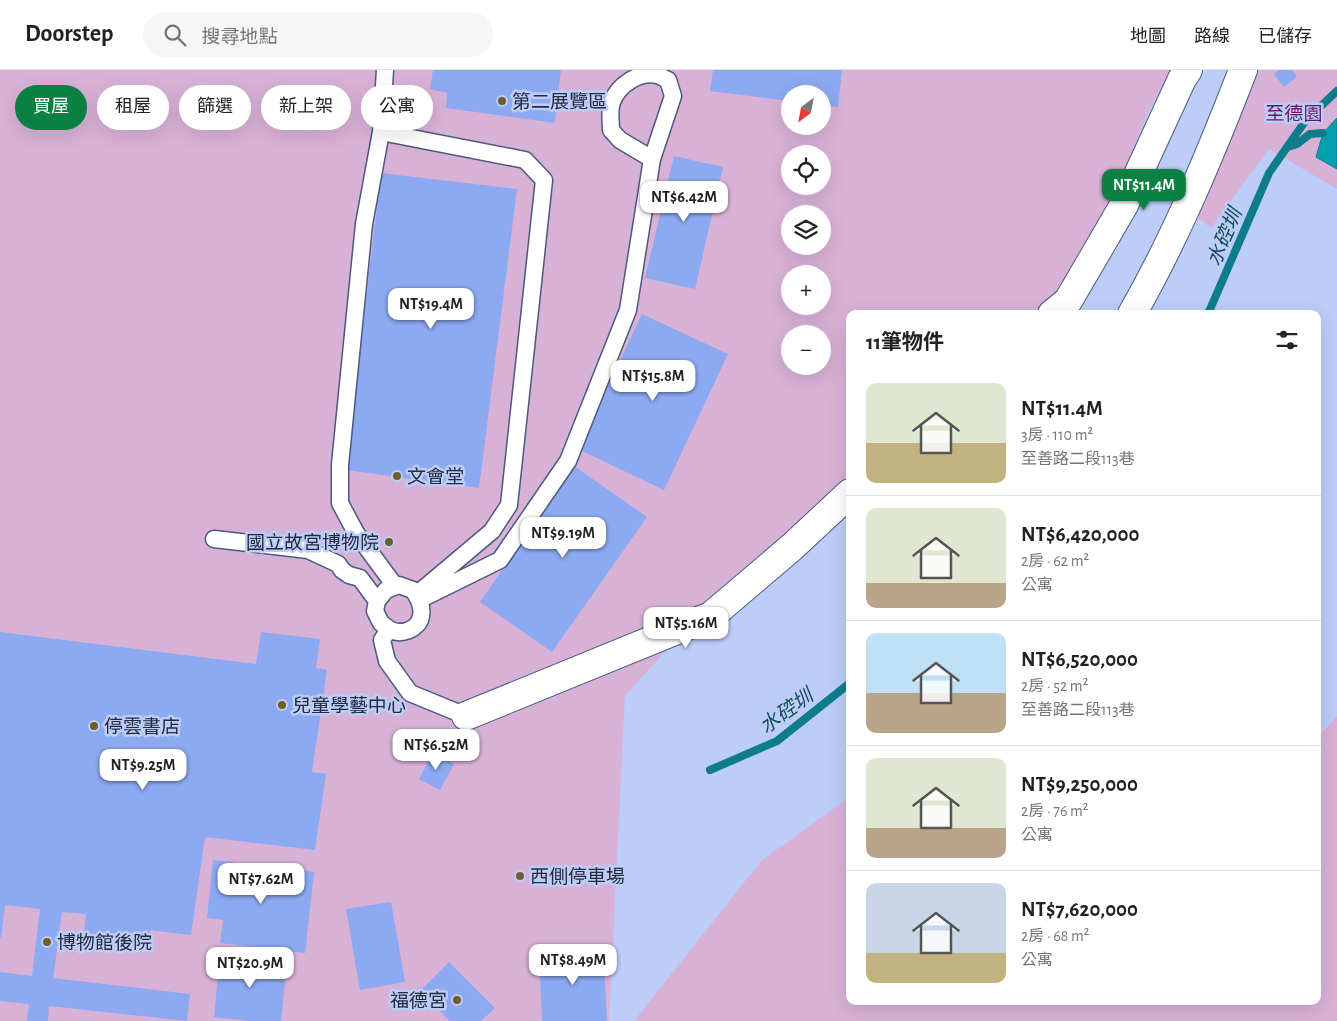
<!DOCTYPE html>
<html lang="zh-TW">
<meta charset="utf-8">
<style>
body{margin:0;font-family:"Alegreya Sans","Noto Sans TC",sans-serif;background:#f6f6f6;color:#222;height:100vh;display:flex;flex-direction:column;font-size:19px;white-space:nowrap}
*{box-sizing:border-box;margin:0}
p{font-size:16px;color:#767676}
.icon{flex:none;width:28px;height:28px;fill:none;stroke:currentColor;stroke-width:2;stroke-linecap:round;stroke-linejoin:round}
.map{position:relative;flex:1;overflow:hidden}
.side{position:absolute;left:846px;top:240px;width:475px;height:695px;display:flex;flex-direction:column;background:#fff;border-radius:10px;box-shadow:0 5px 20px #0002}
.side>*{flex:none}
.hud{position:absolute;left:15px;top:15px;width:475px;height:45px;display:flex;gap:10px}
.needle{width:32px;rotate:212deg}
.controls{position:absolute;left:781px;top:15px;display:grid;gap:10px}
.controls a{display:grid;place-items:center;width:50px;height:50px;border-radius:50%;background:#fff;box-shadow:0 5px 20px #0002;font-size:25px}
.price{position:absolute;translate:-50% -42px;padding:0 11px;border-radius:10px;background:#fff;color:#222;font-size:16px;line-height:32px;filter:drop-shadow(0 1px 2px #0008)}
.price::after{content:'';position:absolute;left:50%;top:30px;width:15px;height:11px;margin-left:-8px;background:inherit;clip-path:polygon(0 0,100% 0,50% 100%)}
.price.active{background:#0b8043;color:#fff}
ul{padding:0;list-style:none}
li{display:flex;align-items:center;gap:15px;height:125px;padding:0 20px}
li+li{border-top:1px solid #e0e0e0}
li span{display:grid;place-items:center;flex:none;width:140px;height:100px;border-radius:10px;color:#555}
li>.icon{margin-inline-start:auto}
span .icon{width:60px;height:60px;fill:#fffc;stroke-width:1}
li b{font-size:21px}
h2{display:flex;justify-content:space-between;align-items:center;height:60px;padding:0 20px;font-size:21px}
.tag{padding:0 18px;border-radius:22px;background:#fff;box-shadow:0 5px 20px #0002;font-size:18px;line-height:45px}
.tag.active{background:#0b8043;color:#fff}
header{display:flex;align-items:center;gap:30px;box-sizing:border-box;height:70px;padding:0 25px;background:#fff;border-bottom:1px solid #e0e0e0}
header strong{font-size:24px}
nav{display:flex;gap:28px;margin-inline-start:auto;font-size:18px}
.search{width:350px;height:45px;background:#f6f6f6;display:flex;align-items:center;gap:12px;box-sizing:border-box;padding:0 18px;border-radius:28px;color:#767676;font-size:19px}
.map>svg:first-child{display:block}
</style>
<header>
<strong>Doorstep</strong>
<div class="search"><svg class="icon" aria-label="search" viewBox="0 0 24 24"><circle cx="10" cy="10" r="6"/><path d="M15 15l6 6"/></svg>搜尋地點</div>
<nav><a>地圖</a><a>路線</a><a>已儲存</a></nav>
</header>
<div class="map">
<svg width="1337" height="951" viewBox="0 0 1337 951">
<rect width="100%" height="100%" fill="#bbcdf8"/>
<path fill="#d8b1d7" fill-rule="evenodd" d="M0 0H1171L1148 43 1111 131 1064 221 1039 244H850V409L708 534 625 626 609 951H0ZM790 24H822V56H790ZM790 84H822V116H790ZM790 144H822V176H790ZM790 204H822V236H790ZM790 264H822V296H790Z
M1248 0H1337V119L1269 79 1211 158 1190 142Z
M1337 646V951H634L762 790 850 727V931H1318V667Z"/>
<path fill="#059faf" stroke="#0f7c8c" d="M1337 48V99L1316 87 1323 63Z"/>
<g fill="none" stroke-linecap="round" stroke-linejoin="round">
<path stroke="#0f7c8c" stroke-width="8" d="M1288 77 1297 74 1310 64 1323 63
M1208 244 1269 103 1306 50 1337 21
M710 700 777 671 850 613"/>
</g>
<path fill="#8ca9f1" d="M433 0H561L555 53 446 38 447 23 430 19Z
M713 0H842L838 37 822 35V24H790V31L710 21Z
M1279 0H1292L1297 7 1284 17 1274 4Z
M674 86 723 97 695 219 645 208Z
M381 103 517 119 479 418 346 400Z
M642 244 728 284 664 420 578 379Z
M574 396 647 447 552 582 480 532Z
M0 562 256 594 261 562 320 569 316 598 327 600 312 702 326 704 315 780 205 767 191 865 150 860 147 881 83 873 86 844 62 842 53 908 190 924 187 951 49 936 48 951H27L29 934 0 931V902L32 906 40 839 5 835 1 868 0 867Z
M433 683 454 694 440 720 419 709Z
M213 790 314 802 305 883 220 873 223 850 207 848Z
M391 832 405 912 360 920 346 839Z
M603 880 607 951H542L539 882Z
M220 885 287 893 281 951H248L214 947Z
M449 892 495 938 481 951H450L420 921Z"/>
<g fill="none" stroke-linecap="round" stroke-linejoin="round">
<defs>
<path id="service" d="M385 0 381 62 364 154 340 395V433L356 463 395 516
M381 62 525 90 544 110 509 435 492 461 416 525
M214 469 308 480 338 494 342 500 349 505 360 508 377 531 375 541 381 553 389 559 382 570 387 591 410 623 466 646
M419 530 500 490 568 391 628 240 652 89 673 26 668 10C665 9 661 6 657 5 639 1 618 15 612 32 609 40 611 51 611 60L620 70 652 89
M377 531 386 520 399 515 413 520C418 527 423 537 421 546 419 560 400 566 389 559"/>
<path id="minor" d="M1052 244 1068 231 1124 135 1182 9 1188 0
M1132 244C1176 167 1211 83 1243 0
M466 646 711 546 792 477 850 423"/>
</defs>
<use href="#service" stroke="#4a597e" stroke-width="19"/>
<use href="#minor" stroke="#4a597e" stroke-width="30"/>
<use href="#service" stroke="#fff" stroke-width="16"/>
<use href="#minor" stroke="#fff" stroke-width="28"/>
</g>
<g fill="#715d2c" stroke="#bbcdf8" stroke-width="2">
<circle cx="502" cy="31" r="5"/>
<circle cx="397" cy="406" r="5"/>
<circle cx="389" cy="472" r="5"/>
<circle cx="282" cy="635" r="5"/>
<circle cx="94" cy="656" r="5"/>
<circle cx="520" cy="806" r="5"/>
<circle cx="47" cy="872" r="5"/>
<circle cx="457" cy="930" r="5"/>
</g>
<g text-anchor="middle" stroke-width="5" stroke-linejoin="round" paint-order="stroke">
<g font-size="19" fill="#252b3c" stroke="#bbcdf8" text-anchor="start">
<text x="512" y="38">第二展覽區</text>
<text x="407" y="413">文會堂</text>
<text x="379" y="479" text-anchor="end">國立故宮博物院</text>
<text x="292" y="642">兒童學藝中心</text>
<text x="104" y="663">停雲書店</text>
<text x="530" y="813">西側停車場</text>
<text x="57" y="879">博物館後院</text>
<text x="447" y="937" text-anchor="end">福德宮</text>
</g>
<g font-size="19" fill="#621964" stroke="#bbcdf8">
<text x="1294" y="50">至德園</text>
</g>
<g font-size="20" font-style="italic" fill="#174c53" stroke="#bbcdf8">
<text transform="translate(1224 167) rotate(-67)" y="7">水硿圳</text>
<text transform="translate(786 641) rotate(-36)" y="7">水硿圳</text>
</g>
</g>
</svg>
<div class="controls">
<a><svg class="needle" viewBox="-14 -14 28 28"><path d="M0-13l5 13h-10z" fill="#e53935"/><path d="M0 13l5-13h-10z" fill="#767676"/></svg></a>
<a><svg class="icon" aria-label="locate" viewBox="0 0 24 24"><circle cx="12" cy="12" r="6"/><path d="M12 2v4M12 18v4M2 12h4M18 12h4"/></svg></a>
<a><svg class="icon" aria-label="layers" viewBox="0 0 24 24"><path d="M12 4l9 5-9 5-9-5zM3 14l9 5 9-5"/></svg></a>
<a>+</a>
<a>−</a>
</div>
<b class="price active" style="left:1144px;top:141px">NT$11.4M</b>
<b class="price" style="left:684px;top:153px">NT$6.42M</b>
<b class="price" style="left:431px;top:260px">NT$19.4M</b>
<b class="price" style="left:653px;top:332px">NT$15.8M</b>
<b class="price" style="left:563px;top:489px">NT$9.19M</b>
<b class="price" style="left:686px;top:579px">NT$5.16M</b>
<b class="price" style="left:436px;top:701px">NT$6.52M</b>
<b class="price" style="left:143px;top:721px">NT$9.25M</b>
<b class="price" style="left:261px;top:835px">NT$7.62M</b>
<b class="price" style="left:573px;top:916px">NT$8.49M</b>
<b class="price" style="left:250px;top:919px">NT$20.9M</b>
<div class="hud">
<a class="tag active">買屋</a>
<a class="tag">租屋</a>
<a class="tag">篩選</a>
<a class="tag">新上架</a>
<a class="tag">公寓</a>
</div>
<section class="side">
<h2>11筆物件<svg class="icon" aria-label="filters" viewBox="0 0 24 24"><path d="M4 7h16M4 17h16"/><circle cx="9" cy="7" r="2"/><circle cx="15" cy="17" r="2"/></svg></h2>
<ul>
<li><span style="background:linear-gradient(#dfe7d0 60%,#c2b280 0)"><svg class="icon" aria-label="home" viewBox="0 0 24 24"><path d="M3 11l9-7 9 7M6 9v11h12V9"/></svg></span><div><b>NT$11.4M</b><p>3房 · 110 m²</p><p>至善路二段113巷</p></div></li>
<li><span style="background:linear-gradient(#dfe7d0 75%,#b9a48a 0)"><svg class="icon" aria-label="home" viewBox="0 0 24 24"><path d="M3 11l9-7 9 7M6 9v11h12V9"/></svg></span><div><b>NT$6,420,000</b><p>2房 · 62 m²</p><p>公寓</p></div></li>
<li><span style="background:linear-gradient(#bfe0f5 60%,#b9a48a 0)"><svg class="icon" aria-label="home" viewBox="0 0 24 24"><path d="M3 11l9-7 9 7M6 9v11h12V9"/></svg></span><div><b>NT$6,520,000</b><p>2房 · 52 m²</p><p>至善路二段113巷</p></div></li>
<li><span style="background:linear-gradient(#dfe7d0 70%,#b9a48a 0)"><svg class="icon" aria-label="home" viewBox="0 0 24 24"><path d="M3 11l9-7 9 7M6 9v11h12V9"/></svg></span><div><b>NT$9,250,000</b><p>2房 · 76 m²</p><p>公寓</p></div></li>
<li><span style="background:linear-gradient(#c9d6e8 70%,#c2b280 0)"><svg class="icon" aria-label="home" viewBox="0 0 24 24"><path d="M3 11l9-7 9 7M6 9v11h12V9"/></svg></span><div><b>NT$7,620,000</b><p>2房 · 68 m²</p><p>公寓</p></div></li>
</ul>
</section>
</div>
